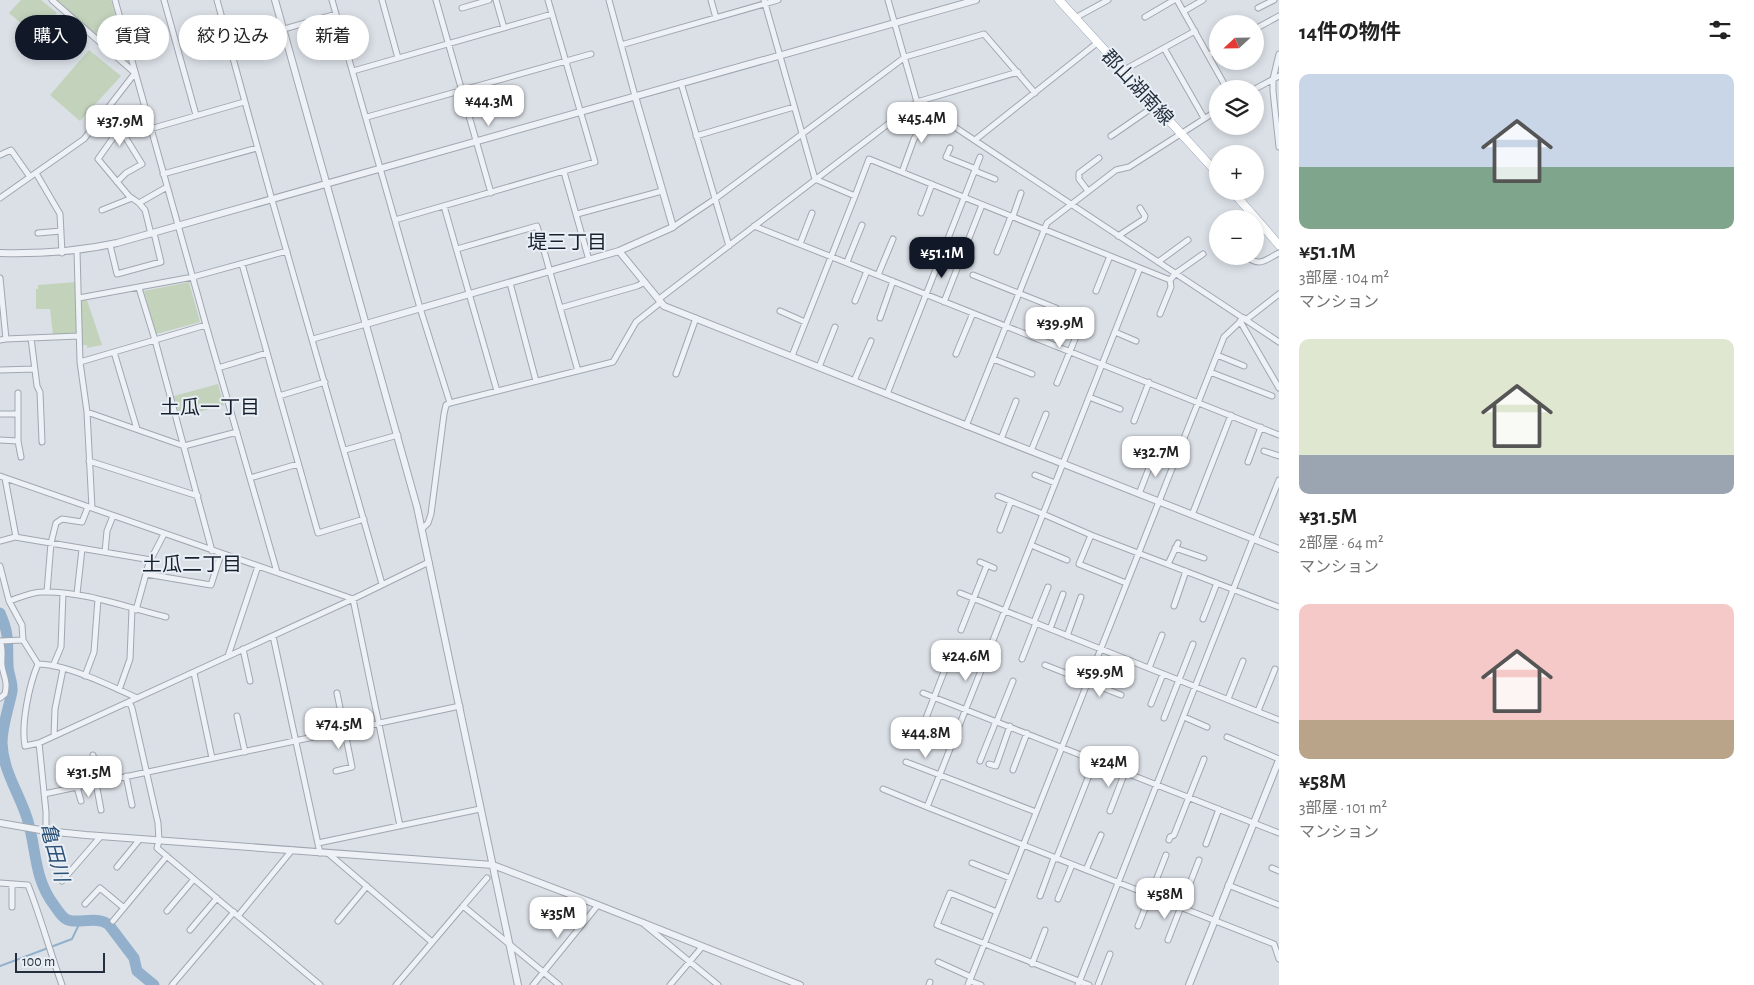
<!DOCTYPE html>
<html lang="ja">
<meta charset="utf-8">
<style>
body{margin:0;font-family:"Alegreya Sans","Noto Sans JP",sans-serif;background:#f2f2f2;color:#222;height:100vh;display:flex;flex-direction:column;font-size:19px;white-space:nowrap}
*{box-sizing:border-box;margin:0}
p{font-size:16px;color:#767676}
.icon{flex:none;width:28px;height:28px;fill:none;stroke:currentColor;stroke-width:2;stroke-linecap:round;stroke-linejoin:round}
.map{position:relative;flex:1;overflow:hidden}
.drawer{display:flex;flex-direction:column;background:#fff;width:475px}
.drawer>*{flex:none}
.banner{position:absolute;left:15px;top:15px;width:475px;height:45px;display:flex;gap:10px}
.needle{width:32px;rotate:248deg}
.tools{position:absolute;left:1209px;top:15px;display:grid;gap:10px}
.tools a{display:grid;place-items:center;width:55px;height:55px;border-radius:50%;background:#fff;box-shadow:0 2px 8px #0003;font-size:25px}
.scale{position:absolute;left:15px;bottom:12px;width:90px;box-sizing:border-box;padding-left:5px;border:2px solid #242f3e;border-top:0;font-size:14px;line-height:18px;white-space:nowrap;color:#242f3e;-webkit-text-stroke:4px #eaeff5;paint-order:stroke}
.price{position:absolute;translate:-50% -42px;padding:0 11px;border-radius:10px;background:#fff;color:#222;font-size:16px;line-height:32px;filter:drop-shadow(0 1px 2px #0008)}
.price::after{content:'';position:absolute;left:50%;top:30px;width:15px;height:11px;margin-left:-8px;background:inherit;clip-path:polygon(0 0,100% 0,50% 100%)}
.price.current{background:#111827;color:#fff}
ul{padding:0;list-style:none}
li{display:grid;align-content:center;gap:10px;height:265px;padding:0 20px}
li span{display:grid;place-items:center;height:155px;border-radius:10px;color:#555}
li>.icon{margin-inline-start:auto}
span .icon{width:90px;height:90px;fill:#fffc;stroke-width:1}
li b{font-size:21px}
h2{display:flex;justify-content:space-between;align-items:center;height:60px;padding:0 20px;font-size:21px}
.tag{padding:0 18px;border-radius:22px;background:#fff;box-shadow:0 2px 8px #0003;font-size:18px;line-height:45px}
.tag.current{background:#111827;color:#fff}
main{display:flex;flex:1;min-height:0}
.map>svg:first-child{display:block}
</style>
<main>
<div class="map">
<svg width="1279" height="985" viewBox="0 0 1279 985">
<rect width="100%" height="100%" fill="#dbe0e7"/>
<path fill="#c2d2bb" d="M21 0H41L57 13 36 36 9 13Z
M56 0H111L129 64Z
M89 50 121 76 80 121 50 95Z
M76 282V332L73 334 53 335 50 309H36V289H38V285Z
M189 282 200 322 156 334 144 291Z
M87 300 102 345 87 348V345H82L80 303 82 301Z
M218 384 224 405 180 417 174 396Z"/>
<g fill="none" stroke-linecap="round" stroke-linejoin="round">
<path stroke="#92b0cb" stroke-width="2" d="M0 966 72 939 81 920"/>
<path stroke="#92b0cb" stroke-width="11" d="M0 613C10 636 7 642 8 665 8 674 13 682 12 691 9 708 2 725 2 743 3 771 19 793 27 818 37 849 33 877 54 905 57 909 61 916 66 919 75 925 98 915 109 925L134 958 137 971 154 985"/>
<defs>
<path id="minor" d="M52 0 135 73
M115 0 206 325 277 572
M164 0 196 115
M217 0 272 200 382 584
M332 0 420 308 450 403 446 405 444 414 431 514 428 523 422 529
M382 0 398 58
M436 0 491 193
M496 0 504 28
M609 0 635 96
M711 0 716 18
M764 0 815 179 855 196 869 159 1140 268 1043 514 998 496
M888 0 917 102 1279 342
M1177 0 1227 89
M462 8 489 0
M1258 8 1274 0
M1184 11 1203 0
M1145 17 1174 0
M1075 18 1108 0
M1255 29 1279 16
M229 45 336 14
M621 45 778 0
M1164 48 1204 118
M1279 54 1273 79V91L1279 147
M1209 55 1218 50
M1124 70 1195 31
M353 71 552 14
M681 83 729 246
M1255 89 1279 76
M108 109 142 164 126 173 117 182
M367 117 591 54
M120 128 98 159 129 196 139 203 145 210 151 234
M150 129 244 102
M696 136 794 107
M1111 136 1156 105
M975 140 1097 43
M950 148 946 157 976 169
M0 155 11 150 30 177
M975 171 995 179
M564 172 589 260
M902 172 914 139 932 112
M36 173 60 214 62 253
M163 174 257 148
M1088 191 1079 179V173L1099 158
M0 198 84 139 135 73
M139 203 167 187
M444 206 497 391
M102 210 132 198
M921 213 932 184
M577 214 662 191
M395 220 595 162 548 0
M754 226 1279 435
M673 227 715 199 905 57 984 34 1035 93
M38 233 61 231
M1118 236 1144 219 1145 216 1140 208
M800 244 812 213
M110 245 117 274 161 262 154 233
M457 249 537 226 578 371
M77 251 80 362 87 412 92 508
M997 252 1010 219 1013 216 1021 193
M1245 256C1261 267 1263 261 1279 253
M847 262 862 225
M1158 262 1188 240
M242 264 318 533 364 519
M1140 268 1170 280 1171 287 1160 314
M878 275 893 239
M973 275 1056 308
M0 278 6 339
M1170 280 1176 273 1203 254
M510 283 536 381
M139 288 155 340 212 551
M1096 291 1110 256
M79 298 193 277 287 251
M659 299 917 102 1018 72
M855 301 867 271
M944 302 982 205
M560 308 637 286 645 282
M780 311 805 322
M880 318 893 281
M1247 319 1279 294
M1240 321 1279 388
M1115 332 1136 341
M31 338 37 386 40 392 42 442
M313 339 366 324
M0 340 6 339 79 336
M114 352 137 429
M956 354 973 313
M1217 355 1244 366
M792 356 855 196
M993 359 1032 374
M80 362 206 325
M819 367 835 327
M218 368 267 353
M0 370 35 369
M1210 372 1272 396
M676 374 696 318
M854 381 871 341
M1057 383 1082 322
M18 393V441L21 457
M887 394 980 157
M279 396 325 382
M1089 397 1120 409
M450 403 613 362 636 322 661 302
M87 412 184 446 237 432
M0 414H18
M1134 421 1149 382
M966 426 1047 223 1116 170 1129 167 1218 110
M1001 439 1016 401
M0 440 18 441
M345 450 398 435
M1031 451 1046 414
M1264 451 1279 456
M89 461 198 496
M1248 462 1261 427
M1035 475 1055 483
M0 476 353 599 400 826
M5 478 16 537
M250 478 298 464
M1139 494 1154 455
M1192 515 1231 415
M1000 530 1011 501
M1091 535 1079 564 1126 583
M1255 540 1279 480
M0 541 15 537 151 560
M1031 545 1067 560
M1175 548 1204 558
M105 552 107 531 113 516
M980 562 994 568
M1168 564 1178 543
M0 566 9 601 22 625 23 640 38 664C29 685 21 724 25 746L39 743 46 812V831
M146 574 211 585 221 554
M47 592 51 543 56 523 62 519 82 522 88 507
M960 593 1279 720
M77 594 82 549
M9 601C19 598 31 592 42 592 84 591 125 607 166 617
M1174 606 1186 571
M1279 607 1091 535 1043 514 927 807 1274 944 1279 959
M136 610 149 563 164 534
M1203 619 1217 583
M1034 622 1048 587
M1050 629 1063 594
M961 630 987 565
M273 636 320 853
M1067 636 1081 597
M243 649 250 681
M228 656 258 566
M1022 659 1036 623
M38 664C66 664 111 686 137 698
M1045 665 1121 695
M53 666 61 647 63 593
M1149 668 1162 635
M194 673 212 758
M85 676 94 652 98 599
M119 690 130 659 132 609
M923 693 1279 833
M0 698 5 694C8 681 4 678 2 666 1 657 4 650 0 641L23 640
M1228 699 1243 661
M129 702 132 708 158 823 159 841 157 848 320 985
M1151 704 1163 674
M1258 711 1275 669
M237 716 245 752
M1184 717 1207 727
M1164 718 1193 644
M997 721 1013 681
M54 736 55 709 63 669
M919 736 949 659
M1227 737 1279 759
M39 743 353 599 429 562
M93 755 99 782
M980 761 996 721
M75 762 80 786
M906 762 1036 812
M989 764 996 766 1010 726
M1013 770 1027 733
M336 771 352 767 337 693
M126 776 132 805
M96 783 101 810
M77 787 81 801
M883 789 927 807
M44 794 460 706
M1110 811 1125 772
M1169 840 1170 837 1174 835 1204 759
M318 843 480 809
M1206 844 1219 809
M329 854 432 942
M1056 859 1095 760
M972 863 1010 878
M117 867 140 839
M1272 868 1279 871
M1086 870 1101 835
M62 881 101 836
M0 883 28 885C41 918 50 952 62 985
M1228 885 1279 905
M1040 896 1054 858
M1058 899 1072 865
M85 904 100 888 124 908
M463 906 487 878
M12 907V885
M167 911 194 879
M997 912 950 893 937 925 1089 985
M238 916 292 850
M113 921 167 856
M338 921 367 886
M645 925 718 985
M1138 926 1166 855
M190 930 217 898
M1168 940 1199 860
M938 962 971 977
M1032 964 1045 930
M970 981 981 985
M172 985 234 912
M396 985 463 906 559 985
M533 985 598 905
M670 985 702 947
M929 985 930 982
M968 985 1224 337 1244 318
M1078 985 1253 539
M1098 985 1110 954"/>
<path id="tertiary" d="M275 0 417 507 518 985
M619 251 664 306 1279 549
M0 253C41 254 76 252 117 243L976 0
M366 324 619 251 673 227 635 96
M0 823 46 831 86 835 493 865 598 905 800 985
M1189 985 1279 760"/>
<path id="primary" d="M1059 0 1218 174
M1232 191 1279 245"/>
</defs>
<use href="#minor" stroke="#a0a7b1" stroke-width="7"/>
<use href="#tertiary" stroke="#a0a7b1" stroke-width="8"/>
<use href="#primary" stroke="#99a5b4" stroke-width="9"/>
<use href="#minor" stroke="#eef1f5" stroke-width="5"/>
<use href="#tertiary" stroke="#eef1f5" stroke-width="6"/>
<use href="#primary" stroke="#fff" stroke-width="8"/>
</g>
<g text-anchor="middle" stroke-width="4" stroke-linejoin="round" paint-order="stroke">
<g font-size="19" fill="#242f3e" stroke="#eaeff5">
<text transform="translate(1138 87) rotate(47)" y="7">郡山湖南線</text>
</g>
<g font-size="20" fill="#16202e" stroke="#eaeff5">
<text x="567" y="249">堤三丁目</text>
<text x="210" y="414">土瓜一丁目</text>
<text x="192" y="571">土瓜二丁目</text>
</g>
<g font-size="20" font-style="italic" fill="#2b5075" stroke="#eaeff5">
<text transform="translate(55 852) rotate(75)" y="7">亀田川</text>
</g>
</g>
</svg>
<div class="tools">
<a><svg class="needle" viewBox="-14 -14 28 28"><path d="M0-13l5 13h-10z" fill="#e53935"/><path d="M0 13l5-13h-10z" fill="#767676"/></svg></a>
<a><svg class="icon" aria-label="layers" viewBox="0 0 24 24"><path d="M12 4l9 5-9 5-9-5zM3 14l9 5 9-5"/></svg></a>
<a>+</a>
<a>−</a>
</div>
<div class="scale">100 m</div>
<b class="price" style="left:489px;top:127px">¥44.3M</b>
<b class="price" style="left:922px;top:144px">¥45.4M</b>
<b class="price" style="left:120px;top:147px">¥37.9M</b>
<b class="price current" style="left:942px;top:279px">¥51.1M</b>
<b class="price" style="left:1060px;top:349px">¥39.9M</b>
<b class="price" style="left:1156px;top:478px">¥32.7M</b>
<b class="price" style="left:966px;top:682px">¥24.6M</b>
<b class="price" style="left:1100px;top:698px">¥59.9M</b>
<b class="price" style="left:339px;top:750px">¥74.5M</b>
<b class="price" style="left:926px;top:759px">¥44.8M</b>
<b class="price" style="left:1109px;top:788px">¥24M</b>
<b class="price" style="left:89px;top:798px">¥31.5M</b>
<b class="price" style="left:1165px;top:920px">¥58M</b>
<b class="price" style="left:558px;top:939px">¥35M</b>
<div class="banner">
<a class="tag current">購入</a>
<a class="tag">賃貸</a>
<a class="tag">絞り込み</a>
<a class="tag">新着</a>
</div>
</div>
<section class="drawer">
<h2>14件の物件<svg class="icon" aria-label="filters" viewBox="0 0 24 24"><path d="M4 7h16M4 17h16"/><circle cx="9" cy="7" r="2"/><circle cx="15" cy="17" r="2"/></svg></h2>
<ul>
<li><span style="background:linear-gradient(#c9d6e8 60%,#7fa58c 0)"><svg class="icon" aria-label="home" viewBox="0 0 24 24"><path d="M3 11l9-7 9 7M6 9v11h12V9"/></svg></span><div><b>¥51.1M</b><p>3部屋 · 104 m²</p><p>マンション</p></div></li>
<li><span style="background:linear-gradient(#dfe7d0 75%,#9aa5b1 0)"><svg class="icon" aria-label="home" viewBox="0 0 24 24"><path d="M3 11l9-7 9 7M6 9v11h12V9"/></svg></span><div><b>¥31.5M</b><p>2部屋 · 64 m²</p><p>マンション</p></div></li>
<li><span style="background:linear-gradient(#f6c9c9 75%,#b9a48a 0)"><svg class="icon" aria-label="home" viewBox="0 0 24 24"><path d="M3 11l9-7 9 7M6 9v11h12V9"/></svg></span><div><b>¥58M</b><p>3部屋 · 101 m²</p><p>マンション</p></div></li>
</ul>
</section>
</main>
